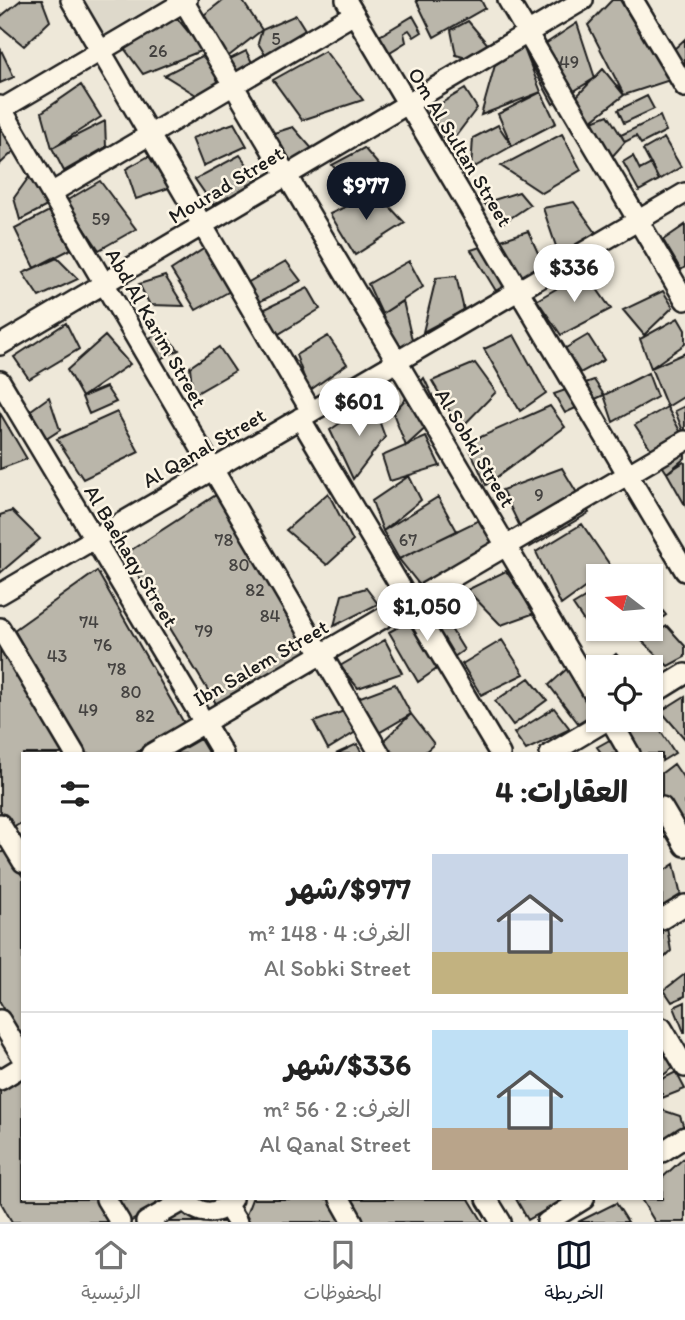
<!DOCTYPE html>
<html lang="ar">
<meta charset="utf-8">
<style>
body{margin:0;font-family:Itim,"Playpen Sans Arabic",sans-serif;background:#f2f2f2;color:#222;direction:rtl;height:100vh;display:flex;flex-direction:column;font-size:26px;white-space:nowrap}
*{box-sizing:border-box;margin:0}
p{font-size:23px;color:#767676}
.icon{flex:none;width:38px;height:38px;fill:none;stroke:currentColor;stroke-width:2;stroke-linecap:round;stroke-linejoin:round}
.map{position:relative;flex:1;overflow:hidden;direction:ltr}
.drawer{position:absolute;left:21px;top:752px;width:642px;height:448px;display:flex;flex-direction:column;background:#fff;border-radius:0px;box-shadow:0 2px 5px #0004;direction:rtl}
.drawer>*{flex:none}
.needle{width:46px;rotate:286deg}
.controls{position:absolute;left:586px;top:564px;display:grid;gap:14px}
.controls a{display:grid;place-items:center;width:77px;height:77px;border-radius:0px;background:#fff;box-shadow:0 2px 5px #0004;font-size:35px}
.price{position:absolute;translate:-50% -60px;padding:0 16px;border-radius:24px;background:#fff;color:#222;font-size:23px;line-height:46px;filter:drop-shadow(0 2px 4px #0008)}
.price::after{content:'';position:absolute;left:50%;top:42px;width:21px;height:16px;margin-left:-10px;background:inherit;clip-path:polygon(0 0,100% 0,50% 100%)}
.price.on{background:#111827;color:#fff}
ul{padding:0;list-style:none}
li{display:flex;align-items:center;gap:21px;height:175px;padding:0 35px}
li+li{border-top:2px solid #e0e0e0}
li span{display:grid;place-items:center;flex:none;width:196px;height:140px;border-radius:0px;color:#555}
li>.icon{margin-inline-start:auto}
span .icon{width:84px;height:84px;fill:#fffc;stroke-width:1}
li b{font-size:30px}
h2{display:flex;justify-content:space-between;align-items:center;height:84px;padding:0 35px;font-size:30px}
.dock{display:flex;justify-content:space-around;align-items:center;height:98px;border-top:2px solid #e0e0e0;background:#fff;font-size:19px;color:#767676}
.dock a{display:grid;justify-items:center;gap:4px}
.dock .on{color:#111827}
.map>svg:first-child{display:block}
</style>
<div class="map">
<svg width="685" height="1222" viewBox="0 0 685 1222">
<rect width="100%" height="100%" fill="#eee8d9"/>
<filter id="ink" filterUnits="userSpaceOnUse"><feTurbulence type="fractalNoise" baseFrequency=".0143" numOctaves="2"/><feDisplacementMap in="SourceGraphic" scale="14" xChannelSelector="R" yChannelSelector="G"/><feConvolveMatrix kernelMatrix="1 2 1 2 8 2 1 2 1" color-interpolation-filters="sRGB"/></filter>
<g filter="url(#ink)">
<path fill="#ded9cb" d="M82 0H162L103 35Z"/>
<path fill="#bab6aa" stroke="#1c1c1c" stroke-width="2" d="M21 0H42L50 21 24 46 0 26V17Z
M223 0H242L262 30 220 63 200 18Z
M416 0H481L485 8 434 37Z
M612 0H620L670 80 624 95 588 25Z
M296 15 309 36 274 56 264 53 258 43 262 30Z
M413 16 422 32 414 37 409 30 404 33 406 42 385 55 376 38Z
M177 18 203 50 143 74 124 48Z
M468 21 490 47 470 59 456 55 451 30Z
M577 23 595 78 553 104 527 56Z
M685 39V76L673 50Z
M523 46 541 92 481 115 495 65Z
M0 48 14 77 0 83Z
M246 51 254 66 234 79 226 61Z
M325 51 363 100 302 120 273 80Z
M202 56 228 77 201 98 164 75Z
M603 69 624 95 583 127 575 98Z
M81 85 101 117 52 148 42 112Z
M465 89 477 108 449 145 428 111Z
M541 92 556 123 512 146 498 114Z
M647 96 654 109 624 123 618 110Z
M608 115 625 142 610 159 590 122Z
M660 116 666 131 641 144 636 136 625 142 621 135Z
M105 121 106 147 64 171 52 148Z
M234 123 247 146 203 166 192 138Z
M498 125 512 146 471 169 473 138Z
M3 127 14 151 0 164V129Z
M293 127 315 152 284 171 274 133Z
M562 134 581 170 542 193 501 166Z
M664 138 681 167 659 180 643 150Z
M364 148 389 177 356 192 332 165Z
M240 155 260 182 213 205 195 179Z
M149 156 169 188 136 199 126 169Z
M633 156 640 170 651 164 659 180 639 191 623 162Z
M31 174 49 205 20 220 14 198Z
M100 181 136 229 99 250 66 201Z
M376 192 405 223 355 255 330 214Z
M519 192 530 205 503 223 484 203Z
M574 202 597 234 562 264 543 208Z
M49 211 71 249 34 268 15 229Z
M685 225V267L681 270 663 240Z
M528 231 544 266 496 291 471 250Z
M205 248 232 290 196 310 171 270Z
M57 258 78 279 39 297 23 273Z
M286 261 301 281 259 302 245 284Z
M409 261 423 287 382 314 368 284Z
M585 272 611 309 561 335 537 300Z
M165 276 184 306 150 305 139 284Z
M456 276 464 310 423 332 436 278Z
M308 288 320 309 277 335 263 310Z
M663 291 673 307 644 335 623 310Z
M403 301 412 340 400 349 382 314Z
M678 318 685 330V344L651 368 640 339Z
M66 323 79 349 29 379 14 357Z
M162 332 179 350 157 361 147 339Z
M514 335 546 393 520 411 484 349Z
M588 335 604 360 562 383 547 359Z
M105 336 130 364 82 397 67 370Z
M328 336 347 364 309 391 296 355Z
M219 347 235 371 193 395 190 367Z
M685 353V396L667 407 651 368Z
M475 363 496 392 460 429 432 381Z
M648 373 657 397 613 422 604 395Z
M424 378 441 414 406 446 393 413Z
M594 380 604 395 565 413 554 394Z
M106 387 116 402 89 414 82 397Z
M49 397 60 430 29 450 13 423Z
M372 401 385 437 353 479 330 430Z
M550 406 565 427 486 485 467 443Z
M685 406V436L675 411Z
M667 407 685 440V458L667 473 635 425Z
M117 412 139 452 83 479 57 439Z
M0 413 27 459 0 469Z
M426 437 440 466 390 481 382 456Z
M684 462 685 463V505L667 473Z
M562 468 589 513 530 547 502 490Z
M409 476 421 500 383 531 372 501Z
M219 493 313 652 220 710 125 554Z
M328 493 353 541 327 565 286 530Z
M438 497 457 531 399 559 383 531Z
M12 511 40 539 0 573V515Z
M483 518 505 559 426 593 399 559Z
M582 524 612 568 561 605 536 552Z
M97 571 184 723 134 754H83L14 630Z
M506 571 535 613 501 625 467 590Z
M366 588 378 604 334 626 342 595Z
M598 590V628H620L596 639 573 605Z
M655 601 666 615 651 626V602Z
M437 606 464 650 418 682 389 632Z
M667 626 685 646V657L668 666 642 641Z
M385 640 402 673 358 688 340 666Z
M502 640 524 674 481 695 462 664Z
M0 648 65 754H23V822L11 829 0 810Z
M616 654 628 667H602V666Z
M570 666 596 712 578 723 549 685Z
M529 678 547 700 513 725 495 701Z
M395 684 411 714 375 735 355 699Z
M685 696V739L661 711Z
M554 708 570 729 526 750 514 733Z
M344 711 359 730 328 749 314 722Z
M411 714 434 744 423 754H394L383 741Z
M651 717 675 753 662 761V754H602L597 747Z
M200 739 209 754H174Z
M357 744 362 754H336Z
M674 764 685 780V828L662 839V773Z
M6 850 23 877V1040L0 1002V853Z
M674 864 683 906 662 915V872Z
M667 927 671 951 662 960V931Z
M685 974V996L672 1002 664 990Z
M685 1002V1032H684L674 1007Z
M662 1046 674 1067 662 1076Z
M676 1072 685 1089 662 1098V1079Z
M23 1076V1199H97L111 1222H12L0 1201V1088Z
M662 1110 680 1116 685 1131V1150L662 1163Z
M685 1157V1222H655L641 1199H662V1178Z
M112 1199H166L130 1222H126Z
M252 1199H329L343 1222H250L246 1215Z
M349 1199H469L483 1222H363Z
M516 1199H566L528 1220Z
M616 1203 628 1222H578Z
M181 1208 225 1216 229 1222H157Z"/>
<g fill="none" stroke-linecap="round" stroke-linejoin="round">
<defs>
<path id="street" d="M71 0 311 411
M346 0 685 571
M508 0 685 300
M633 0 685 87
M184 2 598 701
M0 106 380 754
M0 110 187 0
M51 193 354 14
M0 345 583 0
M0 381 223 754
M300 418 500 754
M0 594 685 193
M0 628 75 754
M651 695 685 674
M610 719 630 754
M151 754 685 441
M550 754 609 719
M662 807 685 846
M0 824 23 862
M662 919 685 905
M0 1020 23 1058
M662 1028 685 1067
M0 1080 23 1066
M662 1152 685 1137
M106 1199 120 1222
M185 1199C198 1216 219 1217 232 1199
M340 1199 353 1222
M487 1199 501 1222
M227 1206 237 1222
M146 1222 185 1200
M547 1222 584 1199"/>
</defs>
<use href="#street" stroke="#1c1c1c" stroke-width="24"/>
<use href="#street" stroke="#fcf5e5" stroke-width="19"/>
</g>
</g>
<g text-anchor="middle" stroke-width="5" stroke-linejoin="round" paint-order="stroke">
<g font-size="18" fill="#444240">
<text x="276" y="45">5</text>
<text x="158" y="57">26</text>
<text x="569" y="68">49</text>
<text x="101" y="225">59</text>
<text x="539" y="501">9</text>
<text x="224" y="546">78</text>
<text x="408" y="546">67</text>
<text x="239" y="571">80</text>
<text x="255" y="596">82</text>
<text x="270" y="622">84</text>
<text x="89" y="628">74</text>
<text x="204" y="637">79</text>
<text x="103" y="651">76</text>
<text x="57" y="662">43</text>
<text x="117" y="675">78</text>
<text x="131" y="698">80</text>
<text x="88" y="716">49</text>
<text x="145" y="722">82</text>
</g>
<g font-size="21" fill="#1c1c1c" stroke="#fcf5e5">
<text transform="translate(460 147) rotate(59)" y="7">Om Al Sultan Street</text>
<text transform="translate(226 185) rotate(-31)" y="7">Mourad Street</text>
<text transform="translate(156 328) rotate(60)" y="7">Abd Al Karim Street</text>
<text transform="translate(204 448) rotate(-30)" y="7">Al Qanal Street</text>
<text transform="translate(475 448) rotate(59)" y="7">Al Sobki Street</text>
<text transform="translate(131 556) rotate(59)" y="7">Al Baehaqy Street</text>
<text transform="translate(261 663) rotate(-30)" y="7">Ibn Salem Street</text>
</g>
</g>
</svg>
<div class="controls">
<a><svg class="needle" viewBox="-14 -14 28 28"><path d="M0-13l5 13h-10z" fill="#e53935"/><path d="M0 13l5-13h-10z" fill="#767676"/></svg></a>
<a><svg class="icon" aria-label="locate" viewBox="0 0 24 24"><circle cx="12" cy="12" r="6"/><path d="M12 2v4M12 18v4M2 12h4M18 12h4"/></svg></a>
</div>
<b class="price on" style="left:366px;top:222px">$977</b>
<b class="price" style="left:574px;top:304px">$336</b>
<b class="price" style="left:359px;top:438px">$601</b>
<b class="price" style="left:427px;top:643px">$1,050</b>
<section class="drawer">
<h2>العقارات: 4<svg class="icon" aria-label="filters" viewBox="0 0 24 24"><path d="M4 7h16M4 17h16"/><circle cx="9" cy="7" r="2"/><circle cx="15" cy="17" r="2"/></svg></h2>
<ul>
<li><span style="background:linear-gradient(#c9d6e8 70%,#c2b280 0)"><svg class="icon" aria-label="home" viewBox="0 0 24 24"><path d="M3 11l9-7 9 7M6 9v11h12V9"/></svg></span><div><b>$977/شهر</b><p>الغرف: 4 · 148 m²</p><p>Al Sobki Street</p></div></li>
<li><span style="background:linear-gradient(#bfe0f5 70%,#b9a48a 0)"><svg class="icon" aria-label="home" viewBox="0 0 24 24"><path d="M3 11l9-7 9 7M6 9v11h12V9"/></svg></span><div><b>$336/شهر</b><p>الغرف: 2 · 56 m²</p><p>Al Qanal Street</p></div></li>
</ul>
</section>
</div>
<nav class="dock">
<a class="on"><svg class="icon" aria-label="map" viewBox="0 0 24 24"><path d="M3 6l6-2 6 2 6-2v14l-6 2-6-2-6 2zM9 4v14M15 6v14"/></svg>الخريطة</a>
<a><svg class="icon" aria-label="saved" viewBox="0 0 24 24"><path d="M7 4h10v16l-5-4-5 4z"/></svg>المحفوظات</a>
<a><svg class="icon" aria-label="home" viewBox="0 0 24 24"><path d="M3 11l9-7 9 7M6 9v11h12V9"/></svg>الرئيسية</a>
</nav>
